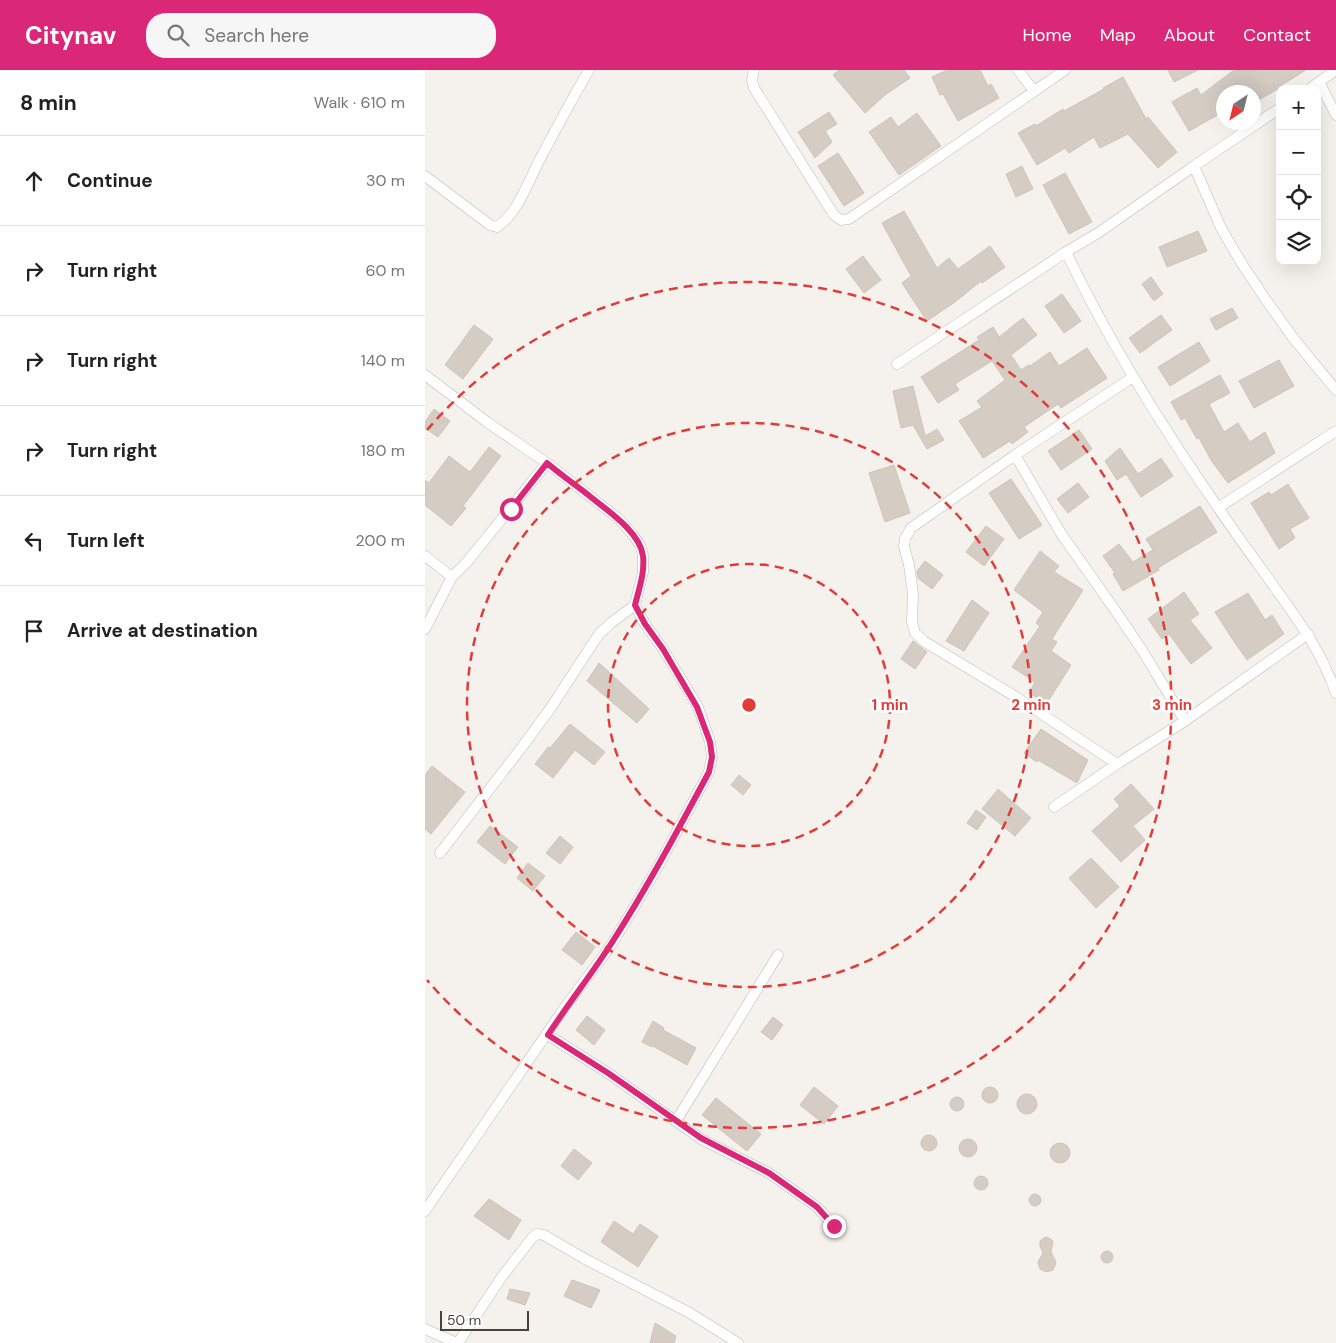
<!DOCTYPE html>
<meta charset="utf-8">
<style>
body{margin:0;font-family:"DM Sans",sans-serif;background:#f6f6f6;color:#222}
.controls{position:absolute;right:15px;top:15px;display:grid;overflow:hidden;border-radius:10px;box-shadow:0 5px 20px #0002}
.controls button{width:45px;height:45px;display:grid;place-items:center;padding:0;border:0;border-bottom:1px solid #e0e0e0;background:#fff;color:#222;font:25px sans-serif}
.compass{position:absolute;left:791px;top:15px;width:45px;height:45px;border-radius:50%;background:#fff;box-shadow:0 5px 20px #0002;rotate:215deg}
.scale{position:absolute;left:15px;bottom:12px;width:89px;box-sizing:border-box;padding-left:5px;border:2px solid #49423b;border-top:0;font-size:14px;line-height:18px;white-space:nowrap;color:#49423b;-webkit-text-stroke:4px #fff;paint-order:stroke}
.stop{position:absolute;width:15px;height:15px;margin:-11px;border:4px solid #db2777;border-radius:50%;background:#fff}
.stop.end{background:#db2777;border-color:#fff;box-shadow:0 1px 5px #0008}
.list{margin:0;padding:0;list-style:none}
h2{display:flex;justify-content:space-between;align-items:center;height:65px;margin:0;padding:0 20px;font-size:21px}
h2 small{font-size:16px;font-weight:400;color:#767676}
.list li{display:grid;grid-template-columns:32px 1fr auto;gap:15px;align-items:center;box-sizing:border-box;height:90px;padding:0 20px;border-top:1px solid #e0e0e0}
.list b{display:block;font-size:19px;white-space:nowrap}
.list em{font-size:16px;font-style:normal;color:#767676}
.icon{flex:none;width:28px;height:28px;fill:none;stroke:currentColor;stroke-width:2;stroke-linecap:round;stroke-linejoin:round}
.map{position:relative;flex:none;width:911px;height:1273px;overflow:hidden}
header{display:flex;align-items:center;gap:30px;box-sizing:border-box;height:70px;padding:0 25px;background:#db2777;color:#fff}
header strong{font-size:24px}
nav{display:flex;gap:28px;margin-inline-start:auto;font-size:18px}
.search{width:350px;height:45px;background:#f6f6f6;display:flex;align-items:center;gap:12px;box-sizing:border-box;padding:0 18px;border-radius:20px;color:#767676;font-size:19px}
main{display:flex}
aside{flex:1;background:#fff}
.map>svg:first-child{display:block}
.building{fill:#d5ccc4;stroke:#cfc3b8}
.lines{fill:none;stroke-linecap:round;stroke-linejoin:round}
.minor-casing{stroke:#bfb8b1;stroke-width:11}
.minor{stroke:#fff;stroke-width:10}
.route{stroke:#db2777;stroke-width:6}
.ring{fill:none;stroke:#e13c38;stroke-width:2.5;stroke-dasharray:9 6}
.centre{fill:#e13c38;stroke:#fff;stroke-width:2.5}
.ring-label{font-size:15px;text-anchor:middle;font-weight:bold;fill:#e13c38;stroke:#fff;stroke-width:5;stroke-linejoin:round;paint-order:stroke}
</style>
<header>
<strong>Citynav</strong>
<div class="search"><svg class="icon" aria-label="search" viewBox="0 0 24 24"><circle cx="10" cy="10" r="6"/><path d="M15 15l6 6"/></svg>Search here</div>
<nav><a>Home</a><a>Map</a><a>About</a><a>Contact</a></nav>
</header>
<main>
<aside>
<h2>8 min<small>Walk · 610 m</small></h2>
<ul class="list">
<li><svg class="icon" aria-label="ahead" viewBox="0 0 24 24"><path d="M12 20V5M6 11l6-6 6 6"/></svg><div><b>Continue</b></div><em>30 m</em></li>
<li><svg class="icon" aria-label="right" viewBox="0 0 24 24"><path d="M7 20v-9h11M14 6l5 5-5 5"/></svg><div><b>Turn right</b></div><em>60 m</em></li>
<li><svg class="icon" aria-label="right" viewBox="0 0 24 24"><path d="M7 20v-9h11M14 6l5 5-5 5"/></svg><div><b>Turn right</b></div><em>140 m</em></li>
<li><svg class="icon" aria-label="right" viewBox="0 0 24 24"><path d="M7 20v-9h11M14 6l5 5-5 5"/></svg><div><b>Turn right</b></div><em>180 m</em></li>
<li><svg class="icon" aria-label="left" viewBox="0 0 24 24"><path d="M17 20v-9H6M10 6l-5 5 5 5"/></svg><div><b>Turn left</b></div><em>200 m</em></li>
<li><svg class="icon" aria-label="arrive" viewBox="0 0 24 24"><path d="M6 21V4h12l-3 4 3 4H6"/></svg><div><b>Arrive at destination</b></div></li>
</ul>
</aside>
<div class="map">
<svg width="911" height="1273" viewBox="0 0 911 1273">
<rect width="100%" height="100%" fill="#f5f2ed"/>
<path class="building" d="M414,0H479L485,8L460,25L440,43L408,5Z
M522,0H555L563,16L566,14L574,28L533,51L518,24L515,25L507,7Z
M743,0H773L749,12Z
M809,0H881L852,18L853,19L828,33V22H798V42L764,61L747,32L772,18L776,25Z
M698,7L721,49L723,47L752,82L733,98L703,64L675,78L669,67L644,83L640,78L612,95L593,63L610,54L611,56L638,39L639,41L679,19L678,18Z
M404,42L412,54L400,61L407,72L390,88L373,62Z
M492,43L516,76L474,105L444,62L466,47L473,57Z
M413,83L439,123L419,136L393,96Z
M597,96L608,119L591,127L581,104Z
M640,103L667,152L644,164L618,115Z
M479,141L512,198L524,188L533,199L565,176L580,197L557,213L556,211L530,232L502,251L477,213L486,206L457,153Z
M773,161L782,181L742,197L734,177Z
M438,186L456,210L439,223L421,199Z
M726,207L738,224L729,231L717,214Z
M637,224L656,251L639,263L620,236Z
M807,238L813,248L791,260L785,249Z
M736,245L747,260L715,283L704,268Z
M598,248L612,265L586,285L596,300L604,295L605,296L625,282L634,296L662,278L682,308L636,338L633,334L599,357L603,362L587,374L585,371L558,388L534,351L557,337L552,331L580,310L567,291L530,314L534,320L513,333L496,307L554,270L552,267L568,257L574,267Z
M49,255L68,269L38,309L20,295Z
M774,272L785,291L745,316L733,297Z
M854,290L869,316L829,338L814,311Z
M795,305L805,323L784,334L799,362L813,353L825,372L840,362L850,383L803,413L786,390L774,368L772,369L760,348L756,350L746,332Z
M488,316L500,366L512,359L519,370L502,379L488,355L476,358L468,321Z
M9,339L25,351L13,367L0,358V352Z
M654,360L667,379L636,400L623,381Z
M64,377L76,386L38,436L41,438L26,456L0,435V410L4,413L24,386L45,402Z
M695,378L713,404L736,388L748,406L716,427L701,404L692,410L680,391Z
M469,395L485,443L460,452L444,403Z
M586,409L617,455L594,469L564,423Z
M653,413L664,427L643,443L632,429Z
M863,414L884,448L865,459L870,468L854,479L826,433L844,422L846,425Z
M775,436L792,462L733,498L734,500L698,521L688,504L690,503L678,486L694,474L708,492L728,480L721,469Z
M561,456L579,469L559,496L541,482Z
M615,481L634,496L629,502L658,520L627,569L632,572L626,581L646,595L622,633L604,623L610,612L587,597L615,556L611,553L618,542L589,520Z
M500,491L518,505L507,519L493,508L492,501Z
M759,522L774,544L765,550L787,578L766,594L744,564L737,569L723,549Z
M823,523L840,550L847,545L859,564L822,590L808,570L790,542Z
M547,530L564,543L539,581L521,571Z
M488,571L502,582L490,599L476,589Z
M174,593L224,639L212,653L162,611Z
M145,654L180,682L169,695L150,680L128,708L110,694L123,677L125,678Z
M616,659L663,690L652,713L613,690L612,692L599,683Z
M7,696L40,722L6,764L0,759V705Z
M314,705L326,715L318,725L306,715Z
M706,714L729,739L708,756L720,770L696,792L667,761L695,736L689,729Z
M573,719L606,748L590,766L557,739Z
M551,740L561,747L552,760L542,753Z
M65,756L93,777L80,794L52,772Z
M135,766L148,777L135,794L121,783Z
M666,788L694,817L671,838L644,808Z
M103,793L120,806L108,821L92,808Z
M151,862L170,877L157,895L137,880Z
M162,946L180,960L169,975L151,960Z
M348,947L358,955L347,970L336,962Z
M228,951L239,958L238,960L271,978L262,995L228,976L227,977L217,972Z
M389,1017L413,1036L399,1054L375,1035Z
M557 1025a8 8 0 1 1 16 0a8 8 0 1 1-16 0Z
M592 1034a10 10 0 1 1 20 0a10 10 0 1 1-20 0Z
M525 1034a7 7 0 1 1 14 0a7 7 0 1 1-14 0Z
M291,1028L336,1064L322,1081L277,1045Z
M496 1073a8 8 0 1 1 16 0a8 8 0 1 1-16 0Z
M534 1078a9 9 0 1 1 18 0a9 9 0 1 1-18 0Z
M625 1083a10 10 0 1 1 20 0a10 10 0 1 1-20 0Z
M149,1079L167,1093L153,1110L136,1096Z
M549 1113a7 7 0 1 1 14 0a7 7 0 1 1-14 0Z
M604 1130a6 6 0 1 1 12 0a6 6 0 1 1-12 0Z
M64,1129L96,1150L84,1170L49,1146Z
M189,1151L208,1164L215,1154L233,1166L213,1197L176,1172Z
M622,1167L627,1170L628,1172L626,1182L630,1190L631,1193L628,1200L621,1202L615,1199L613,1192L618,1183L615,1176V1171L619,1168Z
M676 1187a6 6 0 1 1 12 0a6 6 0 1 1-12 0Z
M147,1210L175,1220L166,1238L139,1226Z
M85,1219L105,1223L100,1235L82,1229Z
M230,1253L251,1266L249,1273H225Z"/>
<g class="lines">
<defs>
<path id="minor" d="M329,0L327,10L329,18L409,145L416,150L424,149L640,0
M593,0L609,21
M894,12L911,45
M884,19L911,0
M769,96L855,38
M0,106L65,155L72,157C93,143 104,110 115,89C131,59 147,29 164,0
M641,182C684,272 737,357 794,439C813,467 833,494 853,522C877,556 897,583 911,623
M472,294L641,182L673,163L769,96L796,158L817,194L841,230L869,269L911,320
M0,305L62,352L122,393L194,449L208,465L215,475L218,485V502L210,535L186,553L174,564L125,639L94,681L15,783
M590,385L637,465L690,540L717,580L760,651
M793,438L911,361
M0,486L27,507
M0,559L27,507L42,492L122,393
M692,694L591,627L500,572L490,563L487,552L488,524L484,495L479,476L480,469L486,458L590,385L708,307
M629,737L692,694L760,651L883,564
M123,965L183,1003L276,1069L344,1103L392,1137L409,1156
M251,1051L353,885
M0,1141L140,937L185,877L210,836L235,793L284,702L287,687L285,672L273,637L238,579L220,554L210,535
M0,1259L32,1273
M33,1273L76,1208L107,1168L112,1164L119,1165L160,1189L263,1242L313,1273"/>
</defs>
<use href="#minor" class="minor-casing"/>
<use href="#minor" class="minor"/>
</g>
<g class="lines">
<path class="route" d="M86,439L122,393C135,404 149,414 162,424C180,439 215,461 218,486C220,502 214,519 210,535L220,554L238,579L272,637L285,672L287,687L284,702C253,760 222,818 186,874C166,905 143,934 123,965L183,1003L276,1068L344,1103L392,1137L409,1156"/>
</g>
<g class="ring">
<circle cx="324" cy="635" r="141"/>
<circle cx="324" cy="635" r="282"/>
<path d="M2 360A423 423 0 1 1 2 910"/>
</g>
<circle cx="324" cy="635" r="8" class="centre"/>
<g class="ring-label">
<text x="465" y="640">1 min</text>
<text x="606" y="640">2 min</text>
<text x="747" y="640">3 min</text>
</g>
</svg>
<div class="controls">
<button>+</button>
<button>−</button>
<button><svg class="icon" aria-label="locate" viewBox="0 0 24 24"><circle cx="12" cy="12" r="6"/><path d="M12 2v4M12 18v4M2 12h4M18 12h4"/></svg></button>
<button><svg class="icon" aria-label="layers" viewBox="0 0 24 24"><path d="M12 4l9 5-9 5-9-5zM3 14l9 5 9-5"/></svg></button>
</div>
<svg class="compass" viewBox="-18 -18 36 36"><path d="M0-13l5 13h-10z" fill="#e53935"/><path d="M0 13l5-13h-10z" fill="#767676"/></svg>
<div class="scale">50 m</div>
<div class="stop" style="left:86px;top:439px"></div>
<div class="stop end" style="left:409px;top:1156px"></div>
</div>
</main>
